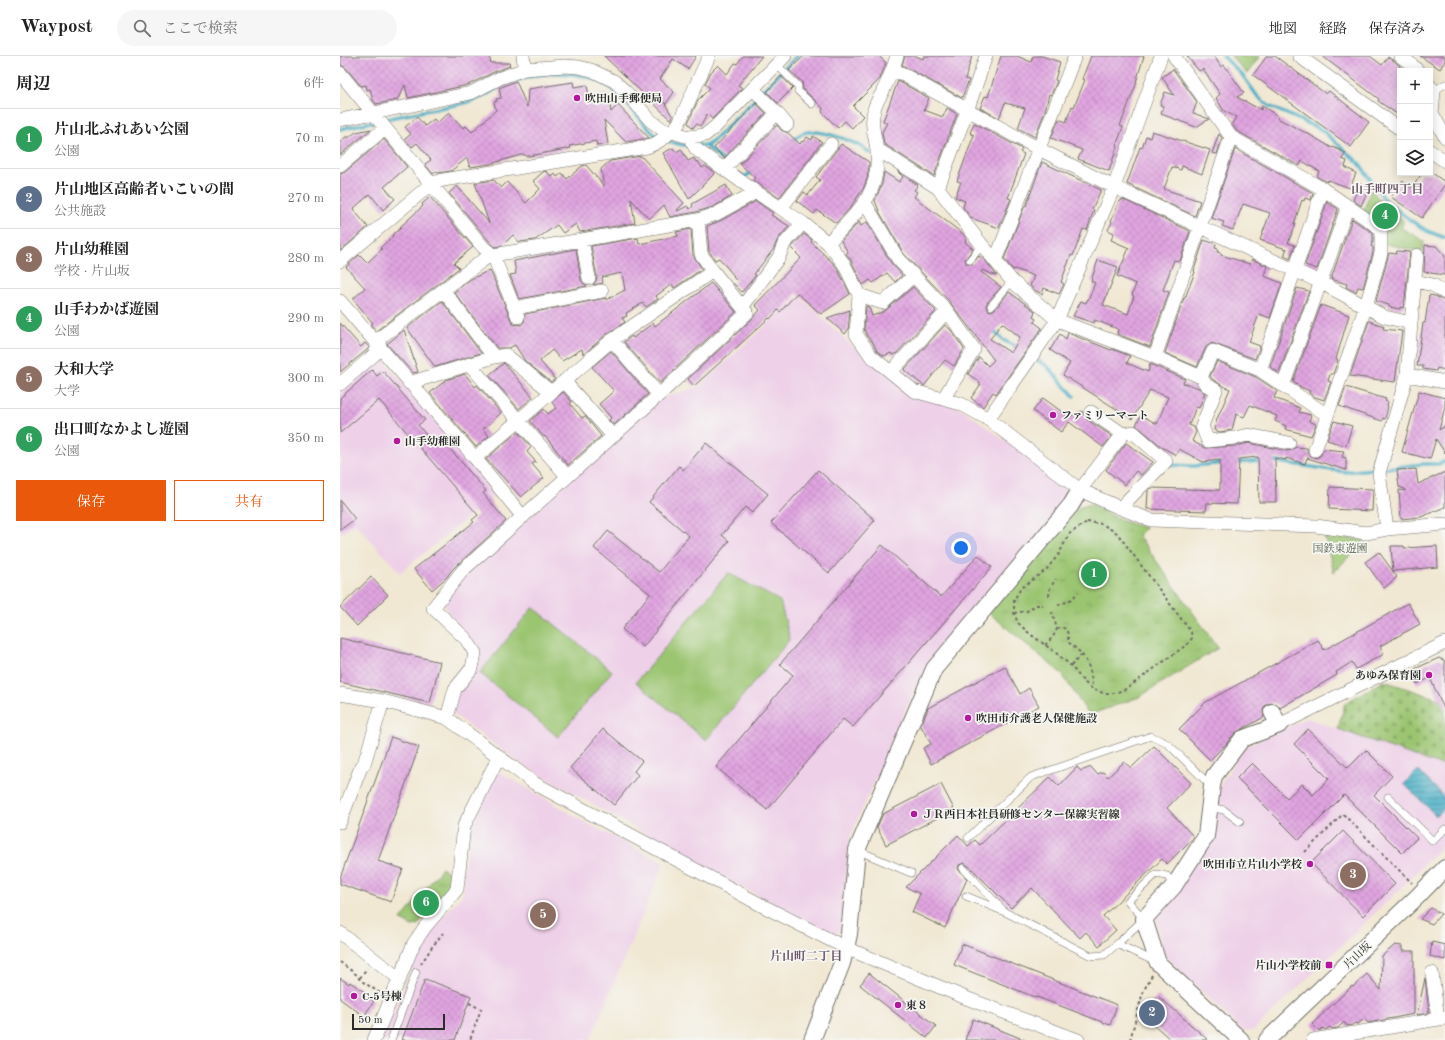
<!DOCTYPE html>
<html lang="ja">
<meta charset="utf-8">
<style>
body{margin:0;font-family:"Old Standard TT","Noto Serif JP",serif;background:#f6f6f6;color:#222}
.controls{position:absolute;right:12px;top:12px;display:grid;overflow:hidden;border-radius:0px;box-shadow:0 2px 10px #0003}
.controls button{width:36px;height:36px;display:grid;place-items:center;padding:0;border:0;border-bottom:1px solid #e0e0e0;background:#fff;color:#222;font:20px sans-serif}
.scale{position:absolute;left:12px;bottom:10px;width:93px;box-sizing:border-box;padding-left:4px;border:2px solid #2b2b2b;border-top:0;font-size:11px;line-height:14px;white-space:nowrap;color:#2b2b2b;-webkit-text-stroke:3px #f6f6f2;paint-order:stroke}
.you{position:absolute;left:621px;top:492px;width:14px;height:14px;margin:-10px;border:3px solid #fff;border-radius:50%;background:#1a73e8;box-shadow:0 0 0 6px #1a73e833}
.badge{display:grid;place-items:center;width:26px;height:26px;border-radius:50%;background:#ea580c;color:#fff;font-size:13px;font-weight:700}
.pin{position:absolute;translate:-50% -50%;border:2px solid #fff;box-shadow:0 1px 4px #0006}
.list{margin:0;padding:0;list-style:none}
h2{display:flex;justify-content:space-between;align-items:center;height:52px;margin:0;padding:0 16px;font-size:17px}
h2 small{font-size:13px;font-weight:400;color:#767676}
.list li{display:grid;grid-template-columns:26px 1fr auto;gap:12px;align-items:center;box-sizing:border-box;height:60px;padding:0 16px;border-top:1px solid #e0e0e0}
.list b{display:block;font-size:15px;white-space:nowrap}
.list p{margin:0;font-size:13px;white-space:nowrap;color:#767676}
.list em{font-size:13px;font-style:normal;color:#767676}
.actions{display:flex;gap:8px;padding:12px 16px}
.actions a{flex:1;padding:9px 0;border:1px solid #ea580c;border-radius:0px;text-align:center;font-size:14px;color:#ea580c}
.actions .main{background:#ea580c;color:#fff}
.icon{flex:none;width:22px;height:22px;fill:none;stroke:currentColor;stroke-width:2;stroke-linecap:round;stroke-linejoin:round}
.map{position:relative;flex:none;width:1105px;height:984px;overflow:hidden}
header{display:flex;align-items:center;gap:24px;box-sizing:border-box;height:56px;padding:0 20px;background:#fff;border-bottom:1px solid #e0e0e0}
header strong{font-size:19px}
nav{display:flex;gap:22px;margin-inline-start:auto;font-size:14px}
.search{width:280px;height:36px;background:#f6f6f6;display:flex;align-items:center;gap:10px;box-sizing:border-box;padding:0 14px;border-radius:22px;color:#767676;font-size:15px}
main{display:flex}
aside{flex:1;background:#fff}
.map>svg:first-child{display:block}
.built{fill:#eed0e8}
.grass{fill:#9bc571;stroke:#63784e}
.cemetery{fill:url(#cemetery-stones);stroke:#63784e}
.park{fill:url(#park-tufts);stroke:#63784e}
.water{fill:url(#water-rules);stroke:#386c78}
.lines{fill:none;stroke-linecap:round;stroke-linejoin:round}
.stream{stroke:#46adc5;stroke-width:3.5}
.building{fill:url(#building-cross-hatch);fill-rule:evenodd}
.service-casing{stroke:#706d66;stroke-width:8}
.minor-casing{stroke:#706d66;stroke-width:14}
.tertiary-casing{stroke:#706d66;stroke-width:18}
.path{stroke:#706d66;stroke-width:2;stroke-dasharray:3 3;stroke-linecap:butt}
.service{stroke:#fff;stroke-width:7}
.minor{stroke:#fff;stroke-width:13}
.tertiary{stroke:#fff;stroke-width:16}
.poi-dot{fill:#b5179e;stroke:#f6f6f2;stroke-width:1.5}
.labels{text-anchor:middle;stroke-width:3.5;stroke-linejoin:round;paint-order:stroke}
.poi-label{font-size:11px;font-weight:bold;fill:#2b2b2b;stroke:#f6f6f2;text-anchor:start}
.park-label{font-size:11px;fill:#4d5940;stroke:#f6f6f2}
.street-label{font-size:11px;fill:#2b2b2b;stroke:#f6f6f2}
.neighbourhood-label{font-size:12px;font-weight:bold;fill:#6a556a;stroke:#f6f6f2}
</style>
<header>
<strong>Waypost</strong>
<div class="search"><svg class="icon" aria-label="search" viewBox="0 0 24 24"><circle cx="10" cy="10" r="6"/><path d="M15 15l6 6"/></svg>ここで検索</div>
<nav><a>地図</a><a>経路</a><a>保存済み</a></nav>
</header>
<main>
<aside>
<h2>周辺<small>6件</small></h2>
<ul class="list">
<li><span class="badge" style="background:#2e9e5b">1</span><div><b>片山北ふれあい公園</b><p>公園</p></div><em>70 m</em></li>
<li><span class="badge" style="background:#5c6f8a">2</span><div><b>片山地区高齢者いこいの間</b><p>公共施設</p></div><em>270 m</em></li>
<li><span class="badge" style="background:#8d6e63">3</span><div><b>片山幼稚園</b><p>学校 · 片山坂</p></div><em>280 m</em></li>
<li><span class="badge" style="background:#2e9e5b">4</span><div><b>山手わかば遊園</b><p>公園</p></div><em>290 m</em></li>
<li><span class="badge" style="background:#8d6e63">5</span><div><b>大和大学</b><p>大学</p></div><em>300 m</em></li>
<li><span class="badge" style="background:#2e9e5b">6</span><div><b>出口町なかよし遊園</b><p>公園</p></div><em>350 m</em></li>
</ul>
<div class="actions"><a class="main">保存</a><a>共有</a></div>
</aside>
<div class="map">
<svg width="1105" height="984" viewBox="0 0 1105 984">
<defs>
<pattern id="cemetery-stones" width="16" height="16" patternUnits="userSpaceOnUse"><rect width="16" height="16" fill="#9bc571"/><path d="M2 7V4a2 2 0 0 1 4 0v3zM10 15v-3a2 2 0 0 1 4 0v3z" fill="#86a962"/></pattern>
<pattern id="park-tufts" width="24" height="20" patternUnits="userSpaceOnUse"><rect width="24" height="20" fill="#9bc571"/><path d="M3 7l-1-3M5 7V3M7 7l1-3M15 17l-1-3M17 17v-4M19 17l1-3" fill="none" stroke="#86a962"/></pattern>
<pattern id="water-rules" width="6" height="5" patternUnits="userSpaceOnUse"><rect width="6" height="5" fill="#46adc5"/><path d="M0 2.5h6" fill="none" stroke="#3b8da0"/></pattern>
<pattern id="building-cross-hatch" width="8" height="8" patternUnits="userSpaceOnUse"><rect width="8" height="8" fill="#e0a4e0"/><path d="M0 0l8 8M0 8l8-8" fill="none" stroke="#c08dc0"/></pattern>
</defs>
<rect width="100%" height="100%" fill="#f6f6f2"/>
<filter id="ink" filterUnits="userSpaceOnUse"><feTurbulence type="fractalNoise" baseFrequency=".025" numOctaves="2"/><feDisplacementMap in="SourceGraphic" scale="8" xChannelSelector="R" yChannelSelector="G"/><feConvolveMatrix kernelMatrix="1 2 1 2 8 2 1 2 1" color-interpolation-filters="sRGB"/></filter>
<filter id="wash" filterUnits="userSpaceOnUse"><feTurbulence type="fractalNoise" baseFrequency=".012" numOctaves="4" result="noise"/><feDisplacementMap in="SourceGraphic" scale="16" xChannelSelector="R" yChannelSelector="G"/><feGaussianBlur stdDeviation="0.9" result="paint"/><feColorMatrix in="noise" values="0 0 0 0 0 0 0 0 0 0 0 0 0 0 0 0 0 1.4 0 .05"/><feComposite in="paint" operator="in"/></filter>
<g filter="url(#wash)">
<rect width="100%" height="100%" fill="#f1e8d3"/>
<path class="built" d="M458,240L527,303L625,355L725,429L726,445L580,621L510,781L501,873L496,879L354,807L292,770L184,710L113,658L118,637L136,615L118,572L104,549L109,540L126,517L322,342L358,331Z
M38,301L42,302L157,437L60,517L15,467L3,477L0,474V333Z
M967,662L1097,708H1105V787L1064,829L914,974L904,976L823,898L816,861L840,833L875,738L903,692Z
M158,715L245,766L324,807L250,984H42L87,877L122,840L125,828L123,820L130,775Z"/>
<path class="grass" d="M388,517L440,545L450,583L366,684L296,626Z
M193,551L272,615L218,681L140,617Z"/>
<path class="cemetery" d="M1044,625L1105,645V708H1097L998,673L1005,647Z"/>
<path class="park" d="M891,0H920L907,18Z
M1031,133L1042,147L1064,165L1061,172L1084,185L1083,196L1046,188L1024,154Z
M751,448L782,465L806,472L798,479L878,592L799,641L749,659L722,618L649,557L738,452Z
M984,479L1025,484L994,516Z
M102,812L111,818V830L78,869L72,870L61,864Z"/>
<path class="water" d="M1078,714L1105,742V752L1096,760L1064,728Z"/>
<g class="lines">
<path class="stream" d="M883,0L903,20L918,41L929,50L982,74L1019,107L1045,144L1070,164L1087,175L1105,182
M421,36L457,0
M42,64C63,59 84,55 105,51C115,49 125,48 135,44C145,41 154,33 164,29C193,16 237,11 265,28C285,41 298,64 316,80
M0,73L36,65
M330,86L343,89H349
M451,86C456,81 461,77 467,76C483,74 519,86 530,97
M357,89L366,90L372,86L417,41
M366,90L382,104
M402,119L405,121L413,115
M651,273L663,284L679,292
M698,305L707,310L734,340
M932,405L1005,416L1032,413
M894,407L922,405
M832,409L854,410L884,407
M1046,412L1082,408H1099L1105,405"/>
</g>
<g id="blocks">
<path class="building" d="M0,0H149L151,7H169L170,10L156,15L128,29L68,42L65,29L57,44L36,48L33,44L30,33L27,34L26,29L21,30L6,12L1,9Z
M264,0H356L348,13L333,3L320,23L334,36L326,48L324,46L333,61L331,64Z
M403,0H422L398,29L402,32L372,63L367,58L361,70L356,68L353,72L348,67L358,44L370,32L365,28L371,16L378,9L387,18L395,7L397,8Z
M464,0H539L546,7L540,23L513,50L523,60L512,72L505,65L498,72L482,56L483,52L463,33L462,26L449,14Z
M565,0H576L583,3L584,0H632L625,23L629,24L622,42L562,9Z
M661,0H677L691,6L693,0H702L720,6L715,24L717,25L711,39L709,38L705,55L695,81L678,72L685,52L665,47L659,62L640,52L645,40L648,41Z
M751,0H804L796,26H797L780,70L783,71L776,90L777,91L769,115L738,103L742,94L711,82L719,63L726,66L732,50L734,51L745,24L742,23Z
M847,0H874L881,11L884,9L904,37L897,41L921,54L922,50L938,60L937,62L972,80L992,92L993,91L1006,97L1002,103L1007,105L1005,111L1016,117L1010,132L988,124L987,126L977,121L979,115L962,105L959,110L897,75L892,68L896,61L884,55L876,42L880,38L863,13L859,15Z
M927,0H935L986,38L989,35L1029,66L1011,91L913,19Z
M982,0H1030L1042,9L1048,1L1054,5L1060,10V60L1038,45L1039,43Z
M1080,0H1105V5L1100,13Z
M833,13L857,46L853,57L869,63L856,71L821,58L823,50L820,49L825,36L834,39L822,21Z
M441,20L453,32L438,47L427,36Z
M176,25L187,51L188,33L233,26L234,31L247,29L249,40L268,38L271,56L278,49L309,82L286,86L264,64L268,88L257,90L256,85L229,90L231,92L189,100H185L184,98L150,108L130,111L127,102L111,115L98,117L97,115L93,118L85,108L91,104L77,87L72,91L65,83L71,78L65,71L77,61L85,70L94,63L97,67L109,56L123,72L126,70L132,76L156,54L154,46L157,45L156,43L161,42L159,32Z
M558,25L589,42L584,54L603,61L607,52L617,58L594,120L544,88L542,76L547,67L543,65Z
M416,47L426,57L384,102L374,92Z
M634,67L682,93L680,96L684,98L668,142L671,143L659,172L631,162L623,151L625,145L615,141L621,126L617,125L634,79L630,77Z
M437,69L441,74L448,77L460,88L462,85L463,86L467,81L472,84L473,80L482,86L439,142L413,124L415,122L400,108Z
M31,73L0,99V86L7,80L8,82L16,76Z
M812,75L870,94L862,118L842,110L841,114L832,111L824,133L860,145L855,160L787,128L800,91L802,92L806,80L810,82Z
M879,78L882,82L877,98L872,97Z
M44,83L67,111L44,131L55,143L43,154L30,138L13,153L28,171L0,195V118L5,116Z
M501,88L529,106V111L527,123L523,133L510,152L496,167L477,154L474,158L457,145L464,136L468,139L480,124L476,121Z
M333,92L336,96L341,93L348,105L354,102L356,106L358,105L362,112L365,110L375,117L349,143L323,97Z
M895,93L973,137L971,144L965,142L964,145L962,144L954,168H956L948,187L955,189L950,203L944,200L947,192L946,193L920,184L930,157L903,148L893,174L882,170L884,166L871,162Z
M301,100L344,147L337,154L338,155L347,150L350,153L353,150L352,148L386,129L392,140L373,151L356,156L330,161L324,149L309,163L291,143L295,167L240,176L236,168L223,177L217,169L195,184L179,186L173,179L163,189L155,191L149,185L109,137L117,130L149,167L135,127L154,124L161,132L167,126L186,147L200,133L193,125L203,116L206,115L212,121L215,118L217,121L222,117L227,123L242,110L246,109L264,130L261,113L270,105Z
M702,106L761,134L752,153L754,154L747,174L743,173L733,200L731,199L721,226L724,228L719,238L704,232L702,238L696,235L690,230L694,220L675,213L673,214L664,203L685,149L686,150Z
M557,115L578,129L574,134L577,136L574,141L622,177L626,182L625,186L633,193L625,203L627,208H632L639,200L645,204L657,220L642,214L641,216L661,231L647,247L646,250L648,254L651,255L655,253L669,236L695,255L693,261L696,263L694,266L702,272L656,338L653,336L643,351L631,342L641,328H639L640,326L628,318L639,301L648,310L654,304L609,245L564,198L540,157L535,145L542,128L544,116L559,126L563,121ZM662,267L680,281L671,297L650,283Z
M1082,117H1092L1105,126V128L1082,162L1051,141L1062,125L1072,132Z
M1020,128L1029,132L1021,150L1013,144Z
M90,141L133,191L114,207L119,212L36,275L31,269L33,267L13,243L25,232L6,211L19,199L27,207L42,193L40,192L53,180L52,179L61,172L60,171L83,150L82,148Z
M782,143L850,175L840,205L834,204L823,234L829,236L810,291L777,278L778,273L755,264L754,267L733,260L741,245L746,247L747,244H748L755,227L751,225L758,204L778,211L763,249L788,258L794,240L792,239L796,228L777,220L789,192L771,184L774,177L768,174L772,166L771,165L779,145H781Z
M416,145L433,157L431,159L449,170L438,183L433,194L414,218L416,219L407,230L402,236L393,227L396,224L393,221L394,220L379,202L375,204L369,195L367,170L380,165Z
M987,146L998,153L977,213L965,209Z
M1012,163L1033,177V185L1031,190L1033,191V196L1023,232L1018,231L1016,236L1006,231L1007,228L991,223Z
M519,166L521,170L527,166L551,207L562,219L555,226L547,217L533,227L530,224L523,229L511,204L506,198L508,196L501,185Z
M351,173L353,199L362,213L334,232L332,228L316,240L318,243L306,251L303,247L286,257L287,260L282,262L285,266L267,278L245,297L243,298L242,293L222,305L212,294L200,305L215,323L211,326L185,305L175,289L169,292H157L114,236L131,223L150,214L171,264L173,268L181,269L184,266L185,258L266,242V244L285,234L282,217L262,221L263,227L253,229L256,225L257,221L251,190L298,182L299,188L338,180L336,176Z
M464,178L472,184L471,186L493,207L497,212L510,238L481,258L457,237L440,256L438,254L430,263L429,262L354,330L348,323L412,263L420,254L415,249L461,202L451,192Z
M864,184L876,188L875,192L878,193L877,196L881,197V199L910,208L912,203L927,210L924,220L942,227L930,262L919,258L909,286L920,290L915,303L872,287L866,291L857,311L825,297L844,242H845L855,216L854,215L855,211Z
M1085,189L1096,190L1105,200V219L1084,216Z
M236,193L241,224L243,227L247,230L179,243L170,219L176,218L174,205Z
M1057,195L1070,196L1065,243L1063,252L1060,251V253L1049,251V249L1036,245L1049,197L1056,198Z
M371,227L396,256L320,327L284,286L292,280L293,282L313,267L315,270Z
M573,231L596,255L557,297L552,299L551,297L544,300L537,295L532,285H531L527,280L524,273L526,250L529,251L532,260L545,255Z
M957,232L969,235L939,317L930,311Z
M1089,239L1095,240L1105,245V314L1097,312L1096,315L1083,313V310H1077L1083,267H1085Z
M102,245L141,297L95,311L67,272Z
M981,249L1009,259L996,303L998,304L993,318H990L988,325L991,326L984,344L975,341L969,337L970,335L960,331L953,326Z
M510,254L508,274L505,278L487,262Z
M1029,265L1044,270L1043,273L1062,275L1055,326L1010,320Z
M0,267L21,291L25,287L29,291L28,293L0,316Z
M605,269L611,274L624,293L614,310L605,304L584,330L564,314Z
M64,274L78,316L73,317L47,288Z
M728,277L771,294L772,293L790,300L787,307L808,316L810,308L845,323L843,327L859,332L865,337L859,352L856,351L849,369L854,371L856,376L852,385L865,392L895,390L909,387L947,395L952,394L956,391L967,392V396L969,399L976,402L980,400L984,393L1004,395L1002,401L1006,402V414L967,402L965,408L946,402V404L935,402L936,446H919L918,401L899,403L897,448L867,447L866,455L807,453L808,435L811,432L880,434V404L863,406L839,393L836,399L822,391L796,369L801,359L817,368L828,341L810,334L792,363L723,319L730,307L710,294L720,278L726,283Z
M271,295L308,338L274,369L269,364L271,362L259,348L274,335L252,311Z
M877,305L916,321L937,335L934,342L960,352L959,356L971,359L969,365L976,368L971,380L945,373L946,370L935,365L937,360L910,349L904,361L896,358L892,374L880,376L874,374L877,363L890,333L883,330L872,323L870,320Z
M164,307L193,341L179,353L149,319Z
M32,314L37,320L43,315L85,364L78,369L93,387L100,381L146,435L143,437L166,465L118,508L111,515L107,521L92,534L74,513L134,466L132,464L138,459L39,344L0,377V342Z
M125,318L135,331L137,329L161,357L143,373L149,380L136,391L90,337L106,324Z
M1006,331L1046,343L1045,345L1048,346L1047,350L1048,351L1045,363L1043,362L1042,365L999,350Z
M1079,335L1105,342V351L1099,374L1105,370V397L1096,383L1090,403L1062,396Z
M223,336L232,346L230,348L242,362L245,360L261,380L228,409L205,380L204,381L190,365L204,353L208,358L216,352L212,346Z
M703,342L729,361L742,355L746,363L772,380L763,391L729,366L721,376L693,355Z
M994,365L1012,370L1006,390L987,384Z
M176,377H179L191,391L187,396L196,406L192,408L204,422L181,441L146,403Z
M366,387L428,438L412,457L405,451L382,479L389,485L303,591L282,573L310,538L254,492L268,475L319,516L349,480L309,446L339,410L343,414Z
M786,387L813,406L801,419L796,415L785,429L766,414Z
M1076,413L1078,428L1105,416V451L1081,461L1061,463L1059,434L1065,435V433L1059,431L1057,414Z
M478,414L535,464L489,517L431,467Z
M990,431L1033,433L1032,455L989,453Z
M0,444L15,463L0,474Z
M542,489L601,541L638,499L652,511L513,671L503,663L427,754L376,711L453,619L440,608Z
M1051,490H1064V492L1097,490L1098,511L1053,515Z
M1039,496L1057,521L1044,532L1025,506Z
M31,521L48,539L17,570L0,551Z
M1068,547L1080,568L1040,590L1044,598L1016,613L1012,606L996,616L997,619L940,652L937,648L933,647L927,648L924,651L923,655L924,661L895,677L887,687L870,704L839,673L866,646L978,584L984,594Z
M0,582L100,606L90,647L0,626Z
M1099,602L1105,605V655L1090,622L1077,628L1070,615Z
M665,610L680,638L689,632L699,650L591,708L583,692L591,688L581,670L588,652Z
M263,673L302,705L294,715L298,719L274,749L230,712Z
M968,673L1008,712L1026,694L1052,720L1034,739L1077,782L1062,797L1004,739L959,784L897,722L912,707L947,742L962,728L973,739L989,723L954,688Z
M51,681L79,691L38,805L63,813L51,846L0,828V822Z
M814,690L851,727L827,752L854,781L827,808L822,803L763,860L776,874L759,890L746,876L740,882L692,832L671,852L631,812L624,807L619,809L618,813L627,823L605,872L572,856L580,838L566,831L618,779L628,790L635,784L640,789L710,721L719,730L737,711L741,715L751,711L757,718L763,716L768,721L784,706L791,712Z
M601,728L614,753L546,789L537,771L543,758Z
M1003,775L1055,828L1023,860L971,807Z
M1091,852L1101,858L1092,868L1080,863Z
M1092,886L1105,889V904L1090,900Z
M622,888L777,949L770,969L697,941V942L614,909Z
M1055,889L1062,890V895H1074V958L1028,967L1024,963L1018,968L1015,967L1012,969L1007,970L1004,966L998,972L992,973L990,971L985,974L983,972L979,975L972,968L1012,930L1013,931L1027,918L1041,934L1042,900Z
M529,917L596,970L587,982L520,929Z
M0,922L9,928L10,926L29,939L27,941L34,945L24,960L0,943Z
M1085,922L1089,957L1077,959Z
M85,923L131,940L115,984H62Z
M818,940L832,952L868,984H831L803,959L804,955Z
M633,963L685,984H625Z"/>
</g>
</g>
<g filter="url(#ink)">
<use href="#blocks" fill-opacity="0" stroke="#706d66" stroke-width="1"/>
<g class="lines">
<defs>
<path id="service" d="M437,9L458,30V35L472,48
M1094,35L1105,28
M630,204L642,189
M651,250L672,225
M1048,741L1093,785L1105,773
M869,751L884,754L900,766
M628,782L691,721L811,680L828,688L871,730
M517,794L571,817
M623,812L662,853
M626,840L665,856L751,900L764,899L777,888L816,906
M777,888L804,863L788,845L816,818L827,820L834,830
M51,984L76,916"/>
<path id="minor" d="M183,0L185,13
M821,0L774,131L717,264L648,363L740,434L780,452L811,464L976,470L1026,477L1047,473L1105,468
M834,0L891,81L983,133L1041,173V197L1026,250L975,394
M959,0L1060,73
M1060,0L1071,8L1078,15
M553,13L699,93L774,131L980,226L1045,261L1071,267
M0,17L143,191L153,199L358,164L376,158L416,136
M1090,30L1094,35L1092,57L1105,81
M413,33L437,57L447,69
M0,64L131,37L160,22L185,13L224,10L239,11L251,14L274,25L286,36L310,64L322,73L349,81L365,79L375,71L445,0
M349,81L356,93L360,96L416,136L463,167L488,187L504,208L519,239L516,278L531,300L574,335L621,348L648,363
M537,93L598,132L642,189L672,225L717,264L815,301L861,321L873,295L920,314L987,359
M1090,95L1105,105
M0,110L45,72
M384,113L437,57
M598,132L627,55L646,0
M525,147L558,203L607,255L634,293L603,343
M441,152L491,88
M242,184L249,222
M488,187C515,158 540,141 537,96C536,81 530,71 534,54C535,48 539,42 542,37C548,25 553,13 557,0
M0,205L91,128L103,124L307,91C320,87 330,78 339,67L369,0
M655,205L735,0
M1075,225L1093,229L1105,237
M103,234L154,301
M519,239L543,247L573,220
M0,245L135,402L183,461
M403,250L439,201L444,188L463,167
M175,252L262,235
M272,284L319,339
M815,301L891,81
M129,308L227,420
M920,314L983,133
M551,316L607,255
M1067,319L1105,326
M861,321L866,329L876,334L862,370L868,385L894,382L909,379L949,387
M224,325L273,380
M69,327L154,301L166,299L211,336
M0,328L35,298L41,281L143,204L153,199L178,261
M943,330L1008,150
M751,356L783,378
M135,402L272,284L373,215
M740,434L783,378L793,376L826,405L780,452
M1047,473L1039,417L1067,319L1071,267L1077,199
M0,638L43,645L107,662L194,727L423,850L506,892L626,942L738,984
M107,662L115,633L132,612L135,597L126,583L93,552L123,514L319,339L407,257L373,215L361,198L358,164
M939,669L1105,587
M0,766L21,711L24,708L43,645
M0,877L60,923
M1092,917L1098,963
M34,984L74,887L85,871L117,833L124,770L159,700
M973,984L1105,962"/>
<path id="tertiary" d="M472,984L502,907L506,892L509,878L517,794L594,613L731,449L740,434
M901,984L818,907L804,863L834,830L866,780L872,730L874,720L902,683L939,669L932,656
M927,984L1077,841L1105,812"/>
</defs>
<use href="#service" class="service-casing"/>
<use href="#minor" class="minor-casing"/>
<use href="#tertiary" class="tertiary-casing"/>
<path class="path" d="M747,466L762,468L777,477L851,576L852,582L849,587L786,633L775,637H763L752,633L744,626L731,610L715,596L690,578L678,567L674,557V544L681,532L706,514L719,498L729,478Z
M709,540L710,532L716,523
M718,549C727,546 732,544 738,536
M674,557L687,555L696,549H703
M717,573L721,571L726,573L728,578V586C746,599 752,611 752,633
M705,589L713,581L717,573L712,556
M731,610L742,598
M965,796L1003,758L1072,827
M0,906L17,919L20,924L40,937
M81,908L92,891L103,877
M20,922L27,912
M129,947L141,953L130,984
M790,984L803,936L812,919"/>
<use href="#service" class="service"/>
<use href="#minor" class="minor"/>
<use href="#tertiary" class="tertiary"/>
</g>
</g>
<g class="poi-dot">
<circle cx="237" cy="42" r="4"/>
<circle cx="713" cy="359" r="4"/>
<circle cx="57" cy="385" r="4"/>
<circle cx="1089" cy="619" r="4"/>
<circle cx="628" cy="662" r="4"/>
<circle cx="574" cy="758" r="4"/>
<circle cx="970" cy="808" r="4"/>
<rect x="985" y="905" width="8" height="8" rx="2"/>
<circle cx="14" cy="940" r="4"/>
<circle cx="558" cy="949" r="4"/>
</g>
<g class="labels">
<g class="poi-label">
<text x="245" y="46">吹田山手郵便局</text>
<text x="721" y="363">ファミリーマート</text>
<text x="65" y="389">山手幼稚園</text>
<text x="1081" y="623" text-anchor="end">あゆみ保育園</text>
<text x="636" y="666">吹田市介護老人保健施設</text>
<text x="582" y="762">ＪＲ西日本社員研修センター保線実習線</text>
<text x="962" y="812" text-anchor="end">吹田市立片山小学校</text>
<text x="981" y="913" text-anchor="end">片山小学校前</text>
<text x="22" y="944">C-5号棟</text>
<text x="566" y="953">東８</text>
</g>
<g class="park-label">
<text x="1000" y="496">国鉄東遊園</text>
</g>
<g class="street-label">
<text transform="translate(1017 899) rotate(-44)" y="4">片山坂</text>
</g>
<g class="neighbourhood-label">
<text x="1047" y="137">山手町四丁目</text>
<text x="466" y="904">片山町二丁目</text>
</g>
</g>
</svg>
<div class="controls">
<button>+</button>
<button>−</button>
<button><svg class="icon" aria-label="layers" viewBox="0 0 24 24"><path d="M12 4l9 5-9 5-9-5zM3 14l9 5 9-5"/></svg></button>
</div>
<div class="scale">50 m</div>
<div class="you"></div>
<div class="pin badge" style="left:754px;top:518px;background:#2e9e5b">1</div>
<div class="pin badge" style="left:812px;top:957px;background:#5c6f8a">2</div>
<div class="pin badge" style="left:1013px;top:819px;background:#8d6e63">3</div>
<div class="pin badge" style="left:1045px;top:160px;background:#2e9e5b">4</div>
<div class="pin badge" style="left:203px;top:859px;background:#8d6e63">5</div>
<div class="pin badge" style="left:86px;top:847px;background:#2e9e5b">6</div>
</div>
</main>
